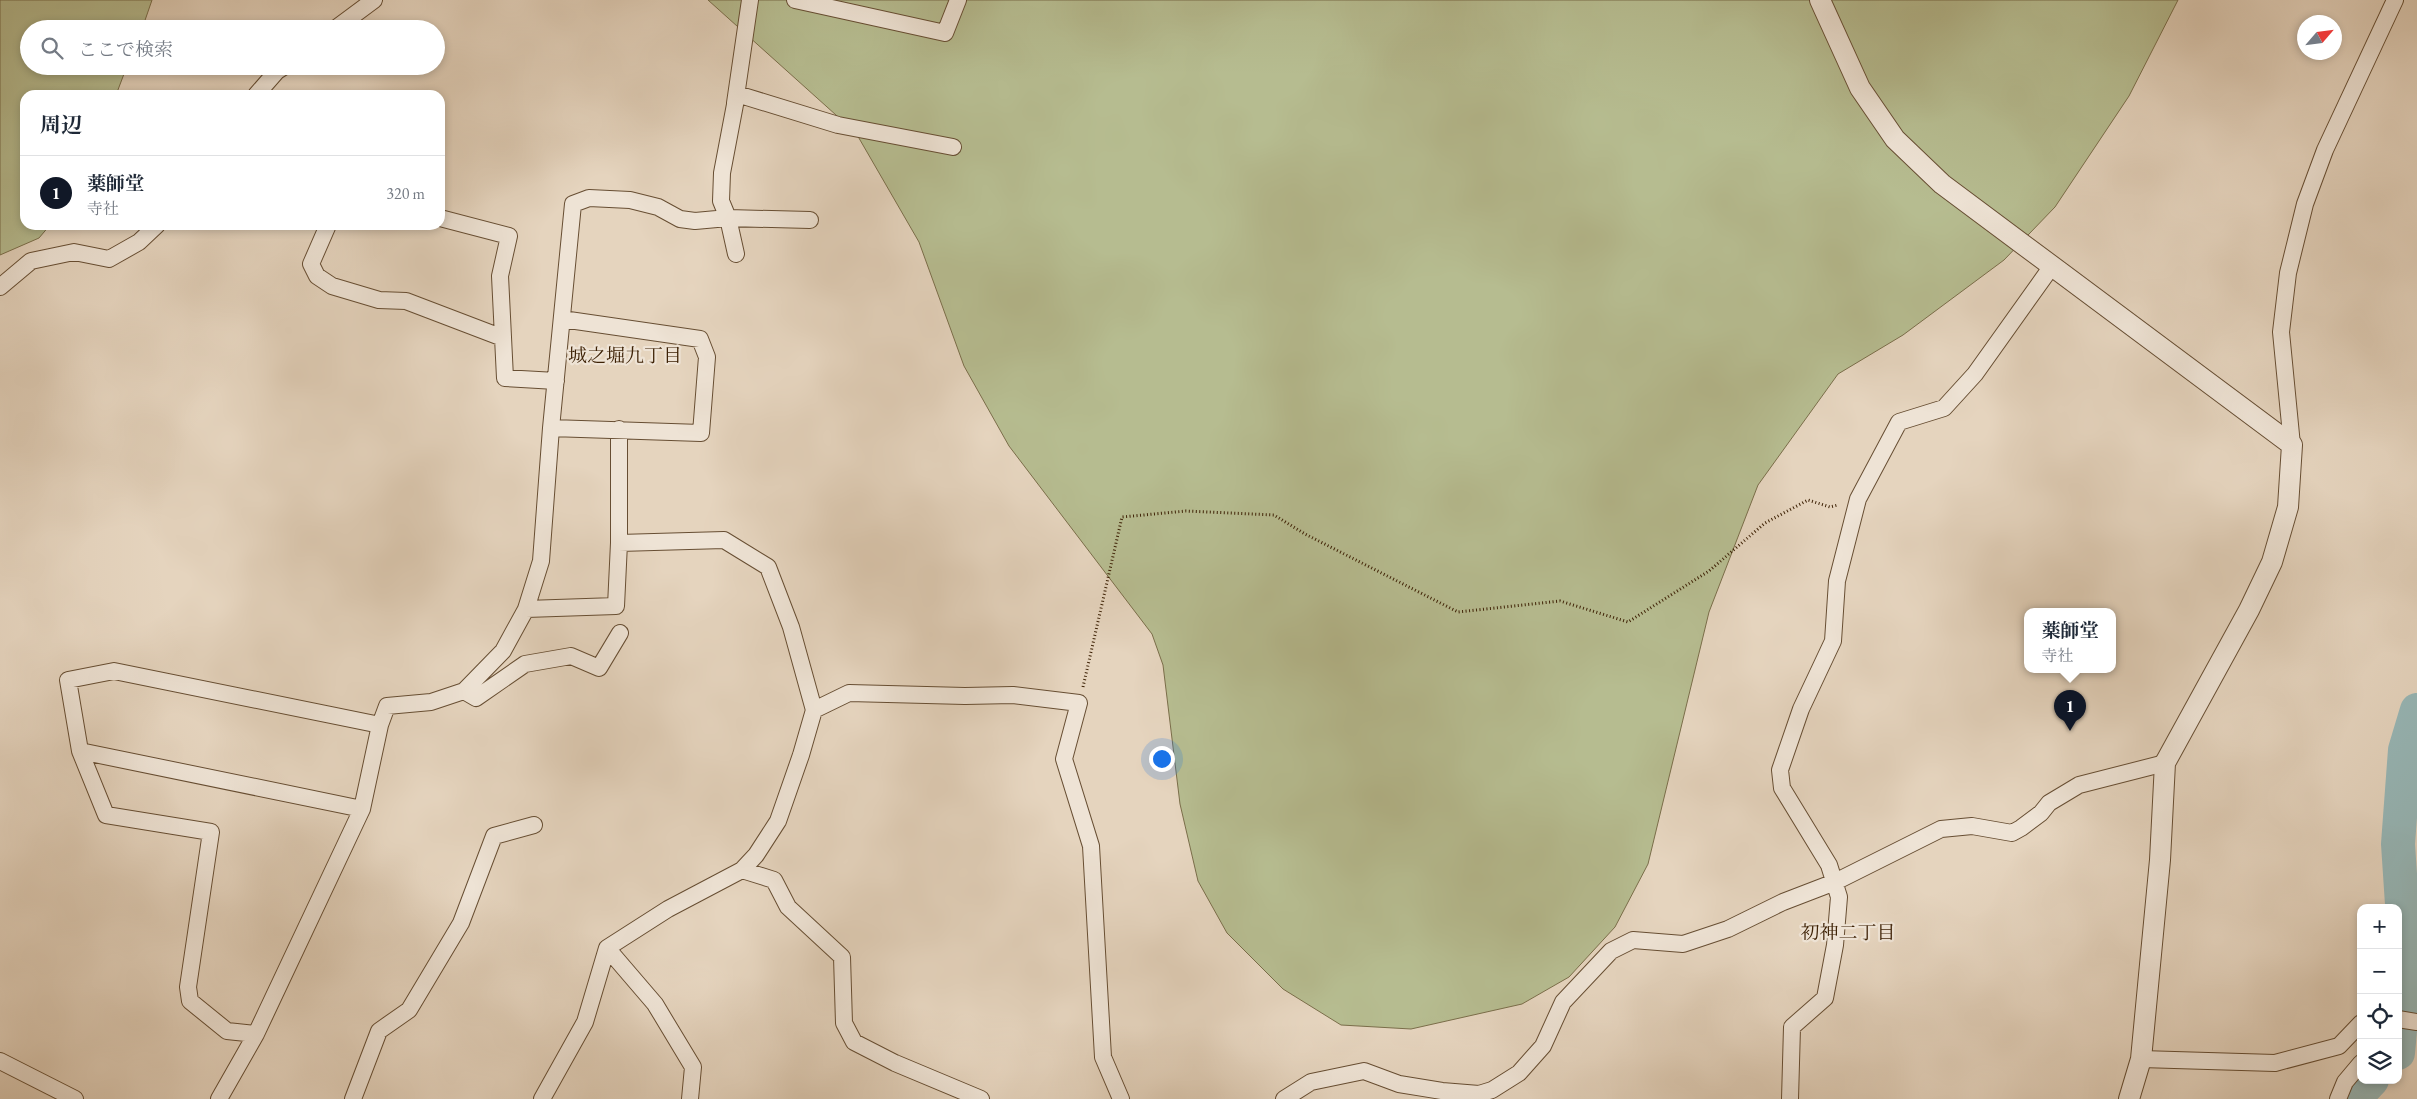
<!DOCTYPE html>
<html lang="ja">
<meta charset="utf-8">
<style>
body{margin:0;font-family:"EB Garamond","Noto Serif JP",serif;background:#f2f2f3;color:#1f2937}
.controls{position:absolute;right:15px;bottom:15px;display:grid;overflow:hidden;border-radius:10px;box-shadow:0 2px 8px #0003}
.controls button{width:45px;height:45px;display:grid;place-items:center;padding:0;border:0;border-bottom:1px solid #e0e1e3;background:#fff;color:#1f2937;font:25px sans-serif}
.compass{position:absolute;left:2297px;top:15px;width:45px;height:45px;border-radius:50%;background:#fff;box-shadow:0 2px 8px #0003;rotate:62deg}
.you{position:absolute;left:1161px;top:758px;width:18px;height:18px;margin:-12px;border:4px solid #fff;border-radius:50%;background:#1a73e8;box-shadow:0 0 0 8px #1a73e833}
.badge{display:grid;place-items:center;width:32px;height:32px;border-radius:50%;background:#111827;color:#fff;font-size:16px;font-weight:700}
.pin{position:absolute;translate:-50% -41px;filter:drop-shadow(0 1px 2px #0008)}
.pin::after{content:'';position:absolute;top:26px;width:18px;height:15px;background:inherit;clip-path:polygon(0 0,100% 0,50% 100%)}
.popup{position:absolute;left:2024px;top:608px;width:92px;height:65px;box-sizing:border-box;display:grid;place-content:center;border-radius:10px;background:#fff;filter:drop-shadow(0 1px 4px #0005);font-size:16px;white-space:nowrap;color:#747a83}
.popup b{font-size:19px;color:#1f2937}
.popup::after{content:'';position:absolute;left:50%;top:100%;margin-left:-10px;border:10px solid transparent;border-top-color:#fff}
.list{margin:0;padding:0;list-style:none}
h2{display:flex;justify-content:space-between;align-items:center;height:65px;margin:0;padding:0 20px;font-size:21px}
h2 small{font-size:16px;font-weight:400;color:#747a83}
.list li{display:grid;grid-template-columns:32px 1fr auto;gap:15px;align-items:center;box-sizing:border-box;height:75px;padding:0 20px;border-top:1px solid #e0e1e3}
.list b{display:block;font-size:19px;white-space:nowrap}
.list p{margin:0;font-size:16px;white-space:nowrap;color:#747a83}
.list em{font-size:16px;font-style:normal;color:#747a83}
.icon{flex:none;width:28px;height:28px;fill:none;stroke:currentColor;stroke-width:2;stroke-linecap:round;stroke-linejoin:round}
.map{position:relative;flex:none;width:2417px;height:1099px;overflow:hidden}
.search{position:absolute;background:#fff;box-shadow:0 2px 8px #0003;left:20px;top:20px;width:425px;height:55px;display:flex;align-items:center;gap:12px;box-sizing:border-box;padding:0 18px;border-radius:28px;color:#747a83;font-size:19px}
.panel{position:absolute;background:#fff;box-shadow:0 2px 8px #0003;left:20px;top:90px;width:425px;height:140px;border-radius:15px}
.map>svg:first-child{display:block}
.green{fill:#b6bc90;stroke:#7a6e4a}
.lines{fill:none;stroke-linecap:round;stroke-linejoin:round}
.river{stroke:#97b7b7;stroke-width:34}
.minor-casing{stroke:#674e33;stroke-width:18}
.tertiary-casing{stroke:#674e33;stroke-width:22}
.path{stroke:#3d2105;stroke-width:3;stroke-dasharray:1 2.5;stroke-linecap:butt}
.minor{stroke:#eee3d5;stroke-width:16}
.tertiary{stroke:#eee3d5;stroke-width:20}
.labels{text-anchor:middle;stroke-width:4.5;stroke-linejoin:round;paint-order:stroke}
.neighbourhood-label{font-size:19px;fill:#3d2105;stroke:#eee3d5}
</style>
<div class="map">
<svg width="2417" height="1099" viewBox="0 0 2417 1099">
<rect width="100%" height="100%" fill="#e5d4be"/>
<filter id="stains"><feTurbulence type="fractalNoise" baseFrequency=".004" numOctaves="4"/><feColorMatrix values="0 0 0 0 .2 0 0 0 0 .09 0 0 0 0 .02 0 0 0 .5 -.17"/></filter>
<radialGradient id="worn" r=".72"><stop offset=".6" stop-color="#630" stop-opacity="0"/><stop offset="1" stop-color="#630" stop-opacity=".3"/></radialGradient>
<path class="green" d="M0,0H152L142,29H29V66H127L116,95H25V225H50L39,238L0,255Z
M708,0H2178L2129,96L2055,207L2004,260L1903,335L1838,374L1758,485L1709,612L1648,864L1615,927L1569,977L1522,1004L1411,1029L1341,1025L1283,989L1227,933L1198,881L1180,804L1163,665L1152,634L1009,446L964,366L919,242L856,133Z"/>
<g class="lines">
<path class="river" d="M2398,1053L2406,965L2398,844L2405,750L2417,710
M2354,1099L2372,1080"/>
<defs>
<path id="minor" d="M795,0L945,33L958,0
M335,29L374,0
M737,94L838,125L953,147
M256,95L277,71L285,66
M735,103L750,0
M440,218L509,236L500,276L505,378L556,381
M328,225L311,264L317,276L332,286L379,300L406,301L503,338
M736,254L728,218L721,201L722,173L737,94
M0,287L31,261L74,252L109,259L139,242L157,225
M551,428L701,433L707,357L700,339L562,319
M2292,445L2281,332L2288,273L2305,204L2325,150L2395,0
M526,609L616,606L619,543V429
M464,691L476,698L525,664L571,656L599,668L620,633
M814,710L849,693L965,696L1013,695L1079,703L1064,759L1091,846L1103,1057L1121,1099
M80,751L362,809
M742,870L774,880L788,907L842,957L844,1023L854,1042L895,1063L981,1099
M607,948L655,1004L693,1067L690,1099
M2398,1019L2417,1022
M256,1034L227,1031L190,1001L188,987L211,832L106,815L80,751L68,680L114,671L380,725
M2141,1059L2275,1063L2339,1046L2361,1023
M0,1061L75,1099
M219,1099L256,1034L362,809L380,725L387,706L431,702L464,691L503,651L526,609L541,561L551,428L573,204L589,198L630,200L658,207L680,219L695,221L728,218L810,220
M353,1099L379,1031L409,1010L461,923L494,836L534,825
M542,1099L585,1022L607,948L668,909L742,870L756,855L778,821L801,755L814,710L791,627L768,567L724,540L619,543
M1284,1099L1311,1082L1364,1071L1399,1084L1442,1091L1479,1094L1492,1090L1519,1073L1543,1046L1563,1002L1611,951L1633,940L1683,944L1728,929L1783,902L1835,882L1941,829L1972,826L2012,833L2021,828L2041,813L2049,803L2079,785L2165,763
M1790,1099L1792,1027L1825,998L1835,945L1839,897L1829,865L1782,788L1780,770L1801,709L1833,641L1837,581L1858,499L1899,422L1944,408L1975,374L2052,266
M2338,1099L2345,1082L2361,1063"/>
<path id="tertiary" d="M1820,0L1860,88L1895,139L1942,184L2292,445L2288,507L2272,562L2249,610L2165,763L2160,860L2141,1059L2129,1099"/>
</defs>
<use href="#minor" class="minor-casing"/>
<use href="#tertiary" class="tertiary-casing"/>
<path class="path" d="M1083,687L1122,517L1186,511L1274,515L1305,534L1458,612L1560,601L1628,622L1709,571L1765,523L1808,500L1830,507L1838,505"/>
<use href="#minor" class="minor"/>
<use href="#tertiary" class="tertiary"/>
</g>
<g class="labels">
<g class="neighbourhood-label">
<text x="625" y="362">城之堀九丁目</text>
<text x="1848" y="939">初神二丁目</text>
</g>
</g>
<rect width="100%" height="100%" filter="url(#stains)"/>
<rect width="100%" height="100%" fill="url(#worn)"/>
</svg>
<div class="controls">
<button>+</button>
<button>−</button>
<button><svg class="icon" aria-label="locate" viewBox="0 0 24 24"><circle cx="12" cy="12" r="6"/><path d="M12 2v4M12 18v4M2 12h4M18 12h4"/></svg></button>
<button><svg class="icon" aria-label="layers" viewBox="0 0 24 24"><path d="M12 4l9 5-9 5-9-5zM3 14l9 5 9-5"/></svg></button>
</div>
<svg class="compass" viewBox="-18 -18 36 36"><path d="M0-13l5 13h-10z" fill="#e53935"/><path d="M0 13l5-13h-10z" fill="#747a83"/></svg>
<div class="you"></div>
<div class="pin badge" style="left:2070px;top:731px">1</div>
<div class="popup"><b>薬師堂</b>寺社</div>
<div class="search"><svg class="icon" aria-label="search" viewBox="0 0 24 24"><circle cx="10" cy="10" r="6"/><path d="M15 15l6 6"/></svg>ここで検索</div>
<section class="panel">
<h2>周辺<small></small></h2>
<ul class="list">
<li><span class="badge">1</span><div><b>薬師堂</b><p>寺社</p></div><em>320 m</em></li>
</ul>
</section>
</div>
